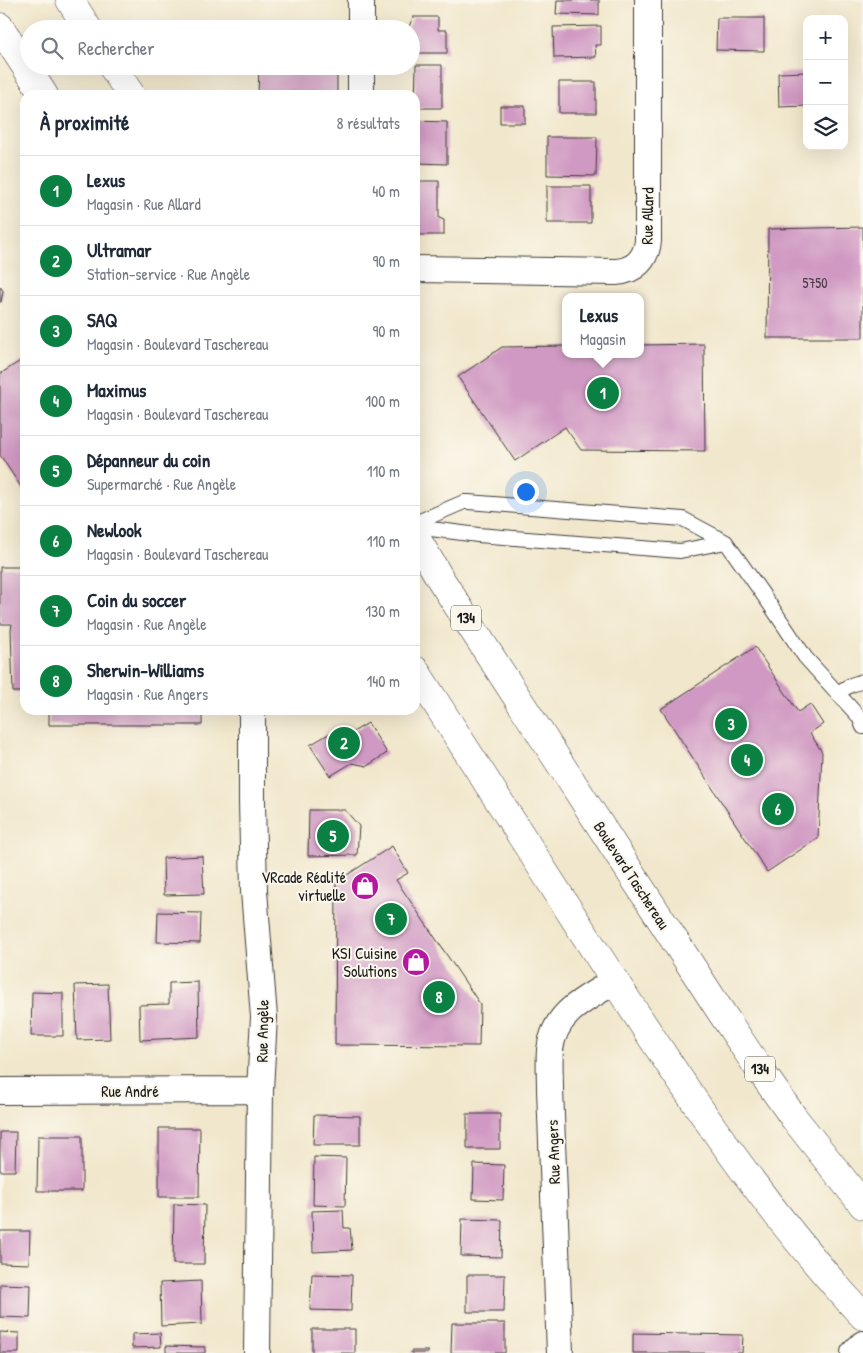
<!DOCTYPE html>
<html lang="fr">
<meta charset="utf-8">
<style>
body{margin:0;font-family:"Patrick Hand",sans-serif;background:#f6f6f7;color:#1f2937}
.controls{position:absolute;right:15px;top:15px;display:grid;overflow:hidden;border-radius:10px;box-shadow:0 5px 20px #0002}
.controls button{width:45px;height:45px;display:grid;place-items:center;padding:0;border:0;border-bottom:1px solid #e0e1e3;background:#fff;color:#1f2937;font:25px sans-serif}
.you{position:absolute;left:525px;top:491px;width:18px;height:18px;margin:-12px;border:4px solid #fff;border-radius:50%;background:#1a73e8;box-shadow:0 0 0 8px #1a73e833}
.badge{display:grid;place-items:center;width:32px;height:32px;border-radius:50%;background:#0b8043;color:#fff;font-size:16px;font-weight:700}
.pin{position:absolute;translate:-50% -50%;border:2px solid #fff;box-shadow:0 1px 5px #0006}
.popup{position:absolute;left:562px;top:293px;width:82px;height:65px;box-sizing:border-box;display:grid;place-content:center;border-radius:10px;background:#fff;filter:drop-shadow(0 1px 4px #0005);font-size:16px;white-space:nowrap;color:#747a83}
.popup b{font-size:19px;color:#1f2937}
.popup::after{content:'';position:absolute;left:50%;top:100%;margin-left:-10px;border:10px solid transparent;border-top-color:#fff}
.list{margin:0;padding:0;list-style:none}
h2{display:flex;justify-content:space-between;align-items:center;height:65px;margin:0;padding:0 20px;font-size:21px}
h2 small{font-size:16px;font-weight:400;color:#747a83}
.list li{display:grid;grid-template-columns:32px 1fr auto;gap:15px;align-items:center;box-sizing:border-box;height:70px;padding:0 20px;border-top:1px solid #e0e1e3}
.list b{display:block;font-size:19px;white-space:nowrap}
.list p{margin:0;font-size:16px;white-space:nowrap;color:#747a83}
.list em{font-size:16px;font-style:normal;color:#747a83}
.icon{flex:none;width:28px;height:28px;fill:none;stroke:currentColor;stroke-width:2;stroke-linecap:round;stroke-linejoin:round}
.map{position:relative;flex:none;width:863px;height:1353px;overflow:hidden}
.search{position:absolute;background:#fff;box-shadow:0 5px 20px #0002;left:20px;top:20px;width:400px;height:55px;display:flex;align-items:center;gap:12px;box-sizing:border-box;padding:0 18px;border-radius:28px;color:#747a83;font-size:19px}
.panel{position:absolute;background:#fff;box-shadow:0 5px 20px #0002;left:20px;top:90px;width:400px;height:625px;border-radius:15px}
.map>svg:first-child{display:block}
.building{fill:#d099c3}
.lines{fill:none;stroke-linecap:round;stroke-linejoin:round}
.service-casing{stroke:#3c3a36;stroke-width:16}
.minor-casing{stroke:#3c3a36;stroke-width:28}
.primary-casing{stroke:#3c3a36;stroke-width:29}
.service{stroke:#fff;stroke-width:14}
.minor{stroke:#fff;stroke-width:26}
.primary{stroke:#fff;stroke-width:28}
.labels{text-anchor:middle;stroke-width:4;stroke-linejoin:round;paint-order:stroke}
.number-label{font-size:14px;fill:#493b46}
.shield{fill:#fbf7ec;stroke:#5f5e5a;stroke-width:1}
.shield-label{font-size:15px;font-weight:bold;fill:#1c1c1c}
.street-label{font-size:16px;fill:#1c1c1c;stroke:#fbf7ec}
.poi-label{font-size:16px;fill:#1c1c1c;stroke:#fbf7ec;text-anchor:end}
</style>
<div class="map">
<svg width="863" height="1353" viewBox="0 0 863 1353">
<rect width="100%" height="100%" fill="#fbf7ec"/>
<filter id="ink" filterUnits="userSpaceOnUse"><feTurbulence type="fractalNoise" baseFrequency=".02" numOctaves="2"/><feDisplacementMap in="SourceGraphic" scale="10" xChannelSelector="R" yChannelSelector="G"/><feConvolveMatrix kernelMatrix="1 2 1 2 8 2 1 2 1" color-interpolation-filters="sRGB"/></filter>
<filter id="wash" filterUnits="userSpaceOnUse"><feTurbulence type="fractalNoise" baseFrequency=".0096" numOctaves="4" result="noise"/><feDisplacementMap in="SourceGraphic" scale="20" xChannelSelector="R" yChannelSelector="G"/><feGaussianBlur stdDeviation="1.12" result="paint"/><feColorMatrix in="noise" values="0 0 0 0 0 0 0 0 0 0 0 0 0 0 0 0 0 1.4 0 .05"/><feComposite in="paint" operator="in"/></filter>
<g filter="url(#wash)">
<rect width="100%" height="100%" fill="#f1e7cc"/>
<g id="blocks">
<path class="building" d="M557,0H599V15L556,14Z
M413,17H438V30H447V53H411V29H408Z
M717,18H764V51L716,50Z
M601,26V45H595L596,57L554,58L553,27Z
M416,65H442V108H415Z
M259,66H337V95H258Z
M807,72V106L779,107L778,73Z
M559,82H596V113H559Z
M500,106H525V123H500Z
M415,121L447,122V164L415,163Z
M547,137H597L596,176L547,175Z
M415,181H439V218L444,220V235H415Z
M547,186H591V223H547Z
M863,227V338H767L768,229Z
M0,286L3,291L1,302H0Z
M704,344L705,451L581,450L565,427L515,461L458,377L502,347L566,346V354H640V345Z
M25,358V493L0,455V374Z
M0,567H25V692H13L11,630L12,624H0Z
M755,647L798,712L810,704L823,724L810,733L822,752L818,838L767,872L661,709Z
M49,710H202V725H49Z
M368,723L387,753L367,766L352,763L330,776L310,745L332,732L348,735Z
M309,810H345L359,826L357,855L308,856Z
M392,846L408,873L396,880L480,1004L479,1046L335,1045L336,882Z
M202,856L204,894L164,895L163,858Z
M158,912L201,913L200,943L157,942Z
M198,982L199,1037L140,1040L139,1005L169,1004V983Z
M108,984L110,1039L77,1040L75,985Z
M32,992L63,993V1036H31Z
M467,1114H500V1149H467Z
M314,1115L360,1116V1145H313Z
M159,1128H200L199,1197H159Z
M0,1132H16L15,1171H0Z
M38,1136H82V1191H37Z
M314,1157L346,1158L345,1206L313,1205Z
M474,1164L504,1165L503,1200L473,1199Z
M174,1204L205,1205L204,1264H173Z
M343,1210L344,1228H350L352,1250L313,1252L312,1211Z
M462,1219L502,1220L501,1257L461,1256Z
M0,1231H30L29,1264L0,1263Z
M312,1274L352,1275L351,1311L310,1310Z
M467,1275H505L504,1312H467Z
M201,1281L202,1324L161,1326L160,1283Z
M0,1284L31,1285L30,1318L0,1317Z
M452,1323H505V1353H451Z
M312,1329H355V1353H312Z
M0,1332L19,1333V1353H0Z
M160,1333L161,1347L132,1348V1334Z
M633,1333L743,1335L742,1353H633Z
M166,1346L205,1347V1353H166Z
M411,1351H428V1353H411Z"/>
</g>
</g>
<g filter="url(#ink)">
<use href="#blocks" fill-opacity="0" stroke="#3c3a36" stroke-width="1"/>
<g class="lines">
<defs>
<path id="service" d="M415,523L464,502H468L683,519L726,542L771,606L805,657L859,717L863,727
M415,527L478,535L680,551L726,542
M837,693L851,685L863,681"/>
<path id="minor" d="M361,29V0
M361,95V66
M415,269L616,272C635,271 646,259 648,241V0
M252,710V802L254,891L264,1017L260,1090L257,1353
M0,1091L260,1090
M560,1353L550,1089C550,1076 549,1063 550,1050C554,1012 586,999 615,981
M854,1353L863,1344"/>
<path id="primary" d="M70,0L88,29
M0,27L44,95
M112,66L131,95
M415,536L441,580L719,1009L755,1063L794,1118L863,1205
M415,670C473,761 532,852 590,943C674,1073 758,1203 863,1316"/>
</defs>
<use href="#service" class="service-casing"/>
<use href="#minor" class="minor-casing"/>
<use href="#primary" class="primary-casing"/>
<use href="#service" class="service"/>
<use href="#minor" class="minor"/>
<use href="#primary" class="primary"/>
</g>
</g>
<defs>
<symbol id="shop-disc" viewBox="-11 -11 22 22"><circle r="9.5" fill="#b5179e" stroke="#fbf7ec"/><path d="M-5-2.5h2.3a2.7 3.5 0 0 1 5.4 0H5L5.5 6h-11ZM-1.5-2.5h3a1.5 2.3 0 0 0-3 0Z" fill="#fff"/></symbol>
</defs>
<g fill-rule="evenodd">
<use href="#shop-disc" x="349" y="870" width="32" height="32"/>
<use href="#shop-disc" x="400" y="946" width="32" height="32"/>
</g>
<g class="labels">
<g class="number-label">
<text x="815" y="288">5750</text>
</g>
<g class="shield">
<rect x="451" y="605.5" width="30" height="25" rx="4"/>
<rect x="745" y="1056.5" width="30" height="25" rx="4"/>
</g>
<g class="shield-label">
<text x="466" y="623">134</text>
<text x="760" y="1074">134</text>
</g>
<g class="street-label">
<text transform="translate(647 216) rotate(-89)" y="6">Rue Allard</text>
<text transform="translate(632 875) rotate(57)" y="6">Boulevard Taschereau</text>
<text transform="translate(262 1031) rotate(-89)" y="6">Rue Angèle</text>
<text x="130" y="1097">Rue André</text>
<text transform="translate(553 1152) rotate(-92)" y="6">Rue Angers</text>
</g>
<g class="poi-label">
<text x="346" y="883">VRcade Réalité<tspan x="346" dy="18">virtuelle</tspan></text>
<text x="397" y="959">KSI Cuisine<tspan x="397" dy="18">Solutions</tspan></text>
</g>
</g>
</svg>
<div class="controls">
<button>+</button>
<button>−</button>
<button><svg class="icon" aria-label="layers" viewBox="0 0 24 24"><path d="M12 4l9 5-9 5-9-5zM3 14l9 5 9-5"/></svg></button>
</div>
<div class="you"></div>
<div class="pin badge" style="left:603px;top:393px">1</div>
<div class="popup"><b>Lexus</b>Magasin</div>
<div class="pin badge" style="left:344px;top:743px">2</div>
<div class="pin badge" style="left:731px;top:724px">3</div>
<div class="pin badge" style="left:747px;top:760px">4</div>
<div class="pin badge" style="left:333px;top:836px">5</div>
<div class="pin badge" style="left:778px;top:809px">6</div>
<div class="pin badge" style="left:391px;top:919px">7</div>
<div class="pin badge" style="left:439px;top:997px">8</div>
<div class="search"><svg class="icon" aria-label="search" viewBox="0 0 24 24"><circle cx="10" cy="10" r="6"/><path d="M15 15l6 6"/></svg>Rechercher</div>
<section class="panel">
<h2>À proximité<small>8 résultats</small></h2>
<ul class="list">
<li><span class="badge">1</span><div><b>Lexus</b><p>Magasin · Rue Allard</p></div><em>40 m</em></li>
<li><span class="badge">2</span><div><b>Ultramar</b><p>Station-service · Rue Angèle</p></div><em>90 m</em></li>
<li><span class="badge">3</span><div><b>SAQ</b><p>Magasin · Boulevard Taschereau</p></div><em>90 m</em></li>
<li><span class="badge">4</span><div><b>Maximus</b><p>Magasin · Boulevard Taschereau</p></div><em>100 m</em></li>
<li><span class="badge">5</span><div><b>Dépanneur du coin</b><p>Supermarché · Rue Angèle</p></div><em>110 m</em></li>
<li><span class="badge">6</span><div><b>Newlook</b><p>Magasin · Boulevard Taschereau</p></div><em>110 m</em></li>
<li><span class="badge">7</span><div><b>Coin du soccer</b><p>Magasin · Rue Angèle</p></div><em>130 m</em></li>
<li><span class="badge">8</span><div><b>Sherwin-Williams</b><p>Magasin · Rue Angers</p></div><em>140 m</em></li>
</ul>
</section>
</div>
